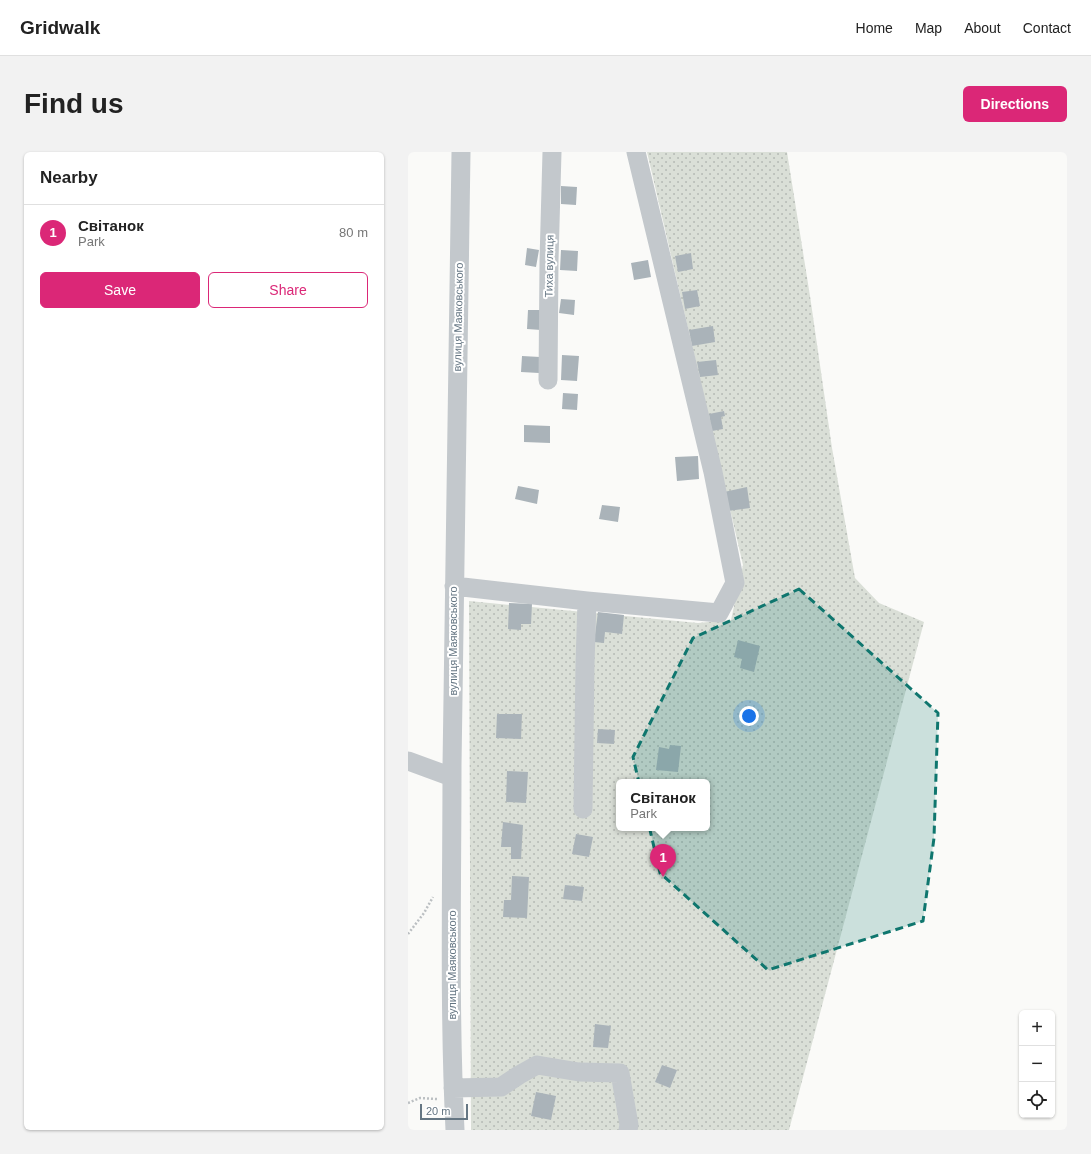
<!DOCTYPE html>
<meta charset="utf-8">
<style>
body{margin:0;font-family:Helvetica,sans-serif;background:#f2f2f2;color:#222}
.controls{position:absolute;right:12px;bottom:12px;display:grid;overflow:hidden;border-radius:6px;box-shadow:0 1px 3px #0004}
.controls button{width:36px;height:36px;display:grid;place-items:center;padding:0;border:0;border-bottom:1px solid #e0e0e0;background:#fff;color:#222;font:20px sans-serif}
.scale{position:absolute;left:12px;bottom:10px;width:48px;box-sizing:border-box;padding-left:4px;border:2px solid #657683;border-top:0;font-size:11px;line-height:14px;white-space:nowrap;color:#657683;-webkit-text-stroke:3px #fff;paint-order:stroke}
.you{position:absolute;left:341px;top:564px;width:14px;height:14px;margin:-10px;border:3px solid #fff;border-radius:50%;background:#1a73e8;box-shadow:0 0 0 6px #1a73e833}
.badge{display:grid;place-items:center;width:26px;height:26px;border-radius:50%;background:#db2777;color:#fff;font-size:13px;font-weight:700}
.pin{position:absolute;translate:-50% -33px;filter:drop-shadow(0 1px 2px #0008)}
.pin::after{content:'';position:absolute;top:21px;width:14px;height:12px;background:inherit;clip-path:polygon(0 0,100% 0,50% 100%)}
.popup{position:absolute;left:208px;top:627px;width:94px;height:52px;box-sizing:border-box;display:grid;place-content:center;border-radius:6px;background:#fff;filter:drop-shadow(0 1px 3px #0005);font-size:13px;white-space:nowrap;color:#767676}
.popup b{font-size:15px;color:#222}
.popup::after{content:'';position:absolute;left:50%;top:100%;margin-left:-8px;border:8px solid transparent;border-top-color:#fff}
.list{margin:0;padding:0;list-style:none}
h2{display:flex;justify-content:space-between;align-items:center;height:52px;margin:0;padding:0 16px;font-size:17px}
h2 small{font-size:13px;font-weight:400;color:#767676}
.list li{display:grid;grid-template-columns:26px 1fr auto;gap:12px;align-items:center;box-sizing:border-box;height:56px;padding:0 16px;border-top:1px solid #e0e0e0}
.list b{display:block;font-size:15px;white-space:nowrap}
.list p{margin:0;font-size:13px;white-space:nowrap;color:#767676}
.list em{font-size:13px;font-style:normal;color:#767676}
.actions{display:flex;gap:8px;padding:12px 16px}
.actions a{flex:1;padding:9px 0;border:1px solid #db2777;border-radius:6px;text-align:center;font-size:14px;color:#db2777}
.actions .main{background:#db2777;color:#fff}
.icon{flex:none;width:22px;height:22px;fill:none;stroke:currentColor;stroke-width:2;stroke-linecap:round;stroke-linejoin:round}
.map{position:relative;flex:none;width:659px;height:978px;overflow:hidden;border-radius:6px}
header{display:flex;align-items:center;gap:24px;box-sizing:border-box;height:56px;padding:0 20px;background:#fff;border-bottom:1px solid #e0e0e0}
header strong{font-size:19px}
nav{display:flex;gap:22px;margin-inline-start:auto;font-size:14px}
.intro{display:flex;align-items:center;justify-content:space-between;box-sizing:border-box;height:96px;padding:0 24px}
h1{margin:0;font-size:28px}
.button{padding:10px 18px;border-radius:6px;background:#db2777;color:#fff;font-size:14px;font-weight:700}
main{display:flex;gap:24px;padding:0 24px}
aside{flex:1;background:#fff;border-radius:6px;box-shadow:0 1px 3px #0004}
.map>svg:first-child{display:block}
.park{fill:url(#park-dots);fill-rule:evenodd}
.building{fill:#aab3b9}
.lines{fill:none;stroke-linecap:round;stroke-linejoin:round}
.path{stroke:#bbbfc2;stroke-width:2.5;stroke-dasharray:2 2;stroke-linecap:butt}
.minor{stroke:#c3c8cc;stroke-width:19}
.marked{fill:#0f766e;fill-opacity:0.2;stroke:#0f766e;stroke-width:3;stroke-dasharray:8 5;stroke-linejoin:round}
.labels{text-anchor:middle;stroke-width:4;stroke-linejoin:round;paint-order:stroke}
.street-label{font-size:11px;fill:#657683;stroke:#fff}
</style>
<header>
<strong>Gridwalk</strong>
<nav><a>Home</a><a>Map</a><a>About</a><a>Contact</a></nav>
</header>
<div class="intro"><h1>Find us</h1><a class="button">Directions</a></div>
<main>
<aside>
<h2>Nearby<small></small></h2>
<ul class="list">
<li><span class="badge">1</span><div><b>Світанок</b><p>Park</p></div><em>80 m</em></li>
</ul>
<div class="actions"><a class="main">Save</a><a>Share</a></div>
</aside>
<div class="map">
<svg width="659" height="978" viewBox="0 0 659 978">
<defs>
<pattern id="park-dots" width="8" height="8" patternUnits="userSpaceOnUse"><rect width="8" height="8" fill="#dadfd7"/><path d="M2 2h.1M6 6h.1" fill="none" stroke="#b4b9b4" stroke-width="1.8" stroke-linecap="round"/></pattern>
</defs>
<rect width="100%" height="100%" fill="#fafaf8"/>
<path class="park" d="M239,0H379L402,144L424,296L447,426L471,451L516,470L381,978H63L61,449L290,471L323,468L335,413ZM211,630H299V676H211Z"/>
<path class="building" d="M153,34L169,35L168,53L153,52Z
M119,96L131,98L128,115L117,113Z
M153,98L170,99L169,119L152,118Z
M283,101L285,117L270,120L267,104Z
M240,108L243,125L226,128L223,111Z
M289,138L292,154L277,157L274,140Z
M153,147L167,148L166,163L151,161Z
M120,158H134L133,178L119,177Z
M305,174L307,190L284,194L281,178Z
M154,203L171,204L169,229L153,228Z
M114,204L132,205L131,221L113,220Z
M308,208L310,223L292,225L289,210Z
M155,241L170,242L169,258L154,257Z
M316,259L317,264L313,265L315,277L304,279L301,262Z
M116,273L142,274V291L116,290Z
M290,304L291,327L269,329L267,305Z
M110,334L131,338L129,352L107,347Z
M339,335L342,356L320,359L316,340Z
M194,353L212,355L210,370L191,367Z
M101,451L124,452L123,472H113V478L100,477Z
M190,460L216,463L214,482L197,480L196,491L186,490Z
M330,488L352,494L346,520L332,516L334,507L326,505Z
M89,562H114L113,587L88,586Z
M190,577L207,578L206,592L189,591Z
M262,593L273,594L270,620L248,618L251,595L261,597Z
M99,619L120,620L118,651L98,650Z
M95,670L115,673L113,707H103V695H93Z
M168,682L185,685L181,705L164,702Z
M104,724L121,725L119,766L95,765L96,748H103Z
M157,733L176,735L174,749L155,747Z
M187,872L203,874L200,896L185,895Z
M254,913L269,918L262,936L247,930Z
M128,940L148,944L143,968L123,964Z"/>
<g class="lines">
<path class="path" d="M0,782L16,761L25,745
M0,951L12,946L29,947"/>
<path class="minor" d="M140,228L141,109L144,0
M46,434L179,449L311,461L327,431L305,320L228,0
M0,609L44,625
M175,657L177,512L179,449
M45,936L93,935L111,923L129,913L171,920L212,921L221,973L220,978
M47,978C41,857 44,735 44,614C46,410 50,205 53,0"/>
</g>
<path class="marked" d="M391,437L530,561L526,686L515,769L360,818L252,721L225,605L285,486Z"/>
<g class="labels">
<g class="street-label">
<text transform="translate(141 114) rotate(-89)" y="4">Тиха вулиця</text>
<text transform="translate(50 165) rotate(-89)" y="4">вулиця Маяковського</text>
<text transform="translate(45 489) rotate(-90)" y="4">вулиця Маяковського</text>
<text transform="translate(44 813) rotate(-90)" y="4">вулиця Маяковського</text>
</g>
</g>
</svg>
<div class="controls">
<button>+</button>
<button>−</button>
<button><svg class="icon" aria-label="locate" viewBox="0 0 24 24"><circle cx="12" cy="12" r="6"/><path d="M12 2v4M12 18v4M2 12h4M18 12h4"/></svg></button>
</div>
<div class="scale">20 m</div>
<div class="you"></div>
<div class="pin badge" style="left:255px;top:725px">1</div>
<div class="popup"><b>Світанок</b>Park</div>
</div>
</main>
